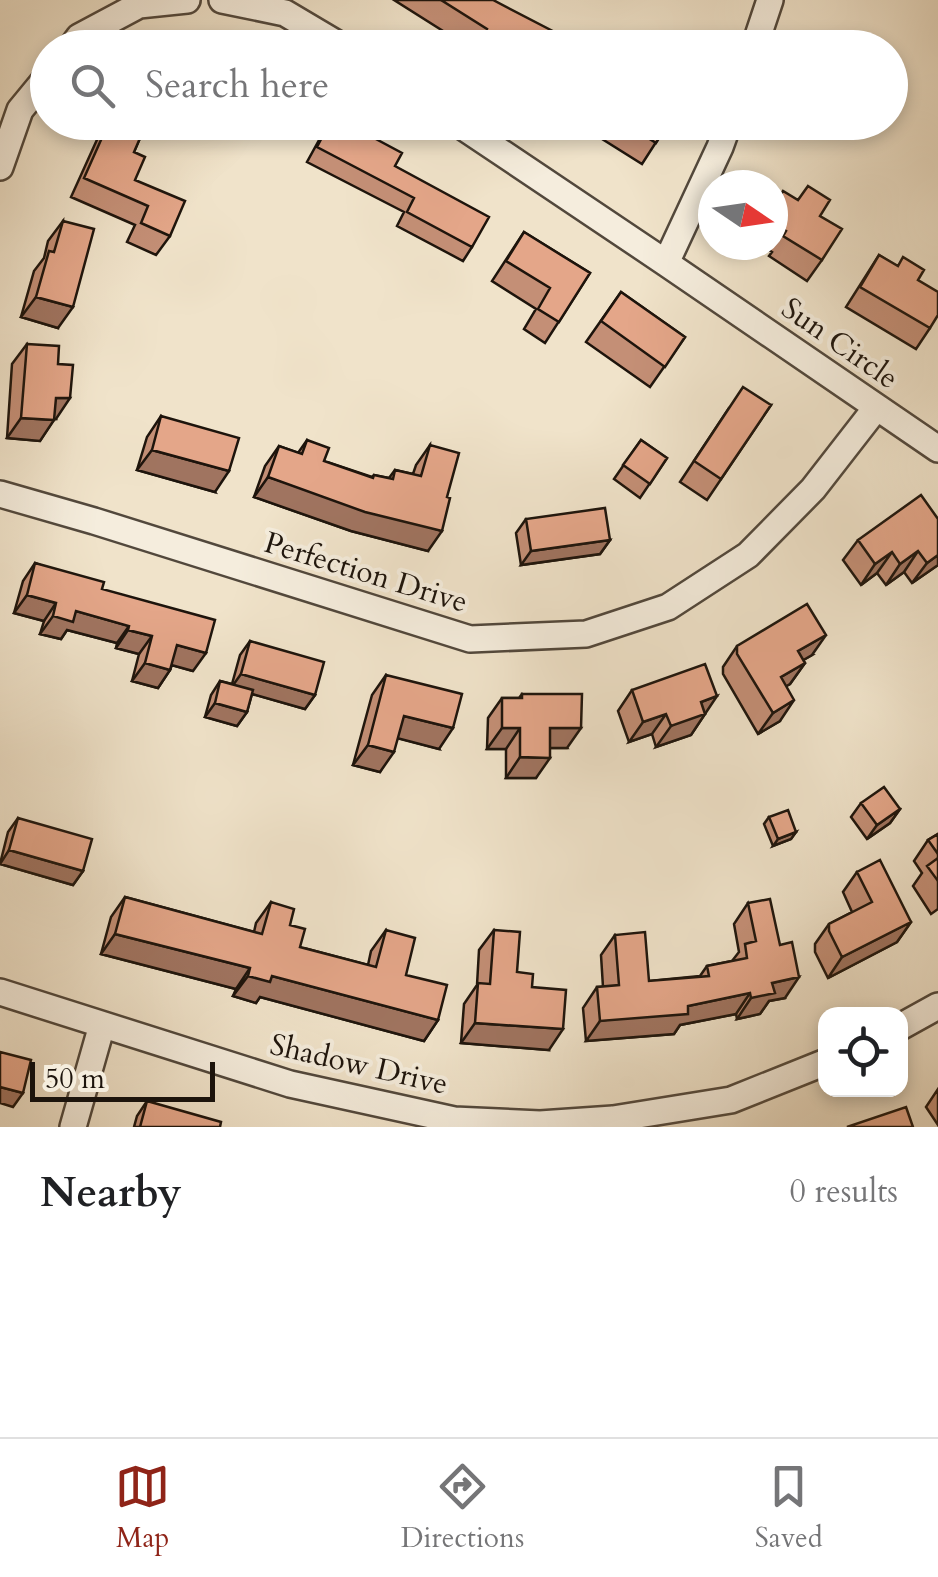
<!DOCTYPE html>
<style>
body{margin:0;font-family:Cardo,serif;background:#f6f6f6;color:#202124}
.controls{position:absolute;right:30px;bottom:30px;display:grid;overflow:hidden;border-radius:20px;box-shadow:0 5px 15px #0003}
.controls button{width:90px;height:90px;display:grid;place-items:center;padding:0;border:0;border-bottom:2px solid #e0e0e0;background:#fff;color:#202124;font:50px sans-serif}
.compass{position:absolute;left:698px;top:170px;width:90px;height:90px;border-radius:50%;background:#fff;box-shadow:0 5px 15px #0003;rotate:103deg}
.scale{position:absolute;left:30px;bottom:25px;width:185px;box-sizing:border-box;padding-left:10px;border:5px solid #1d140c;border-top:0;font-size:28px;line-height:35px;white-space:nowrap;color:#1d140c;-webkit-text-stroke:8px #f5eddd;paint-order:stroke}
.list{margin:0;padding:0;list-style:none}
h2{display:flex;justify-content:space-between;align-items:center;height:130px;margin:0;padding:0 40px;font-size:42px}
h2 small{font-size:32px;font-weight:400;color:#757577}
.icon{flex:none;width:55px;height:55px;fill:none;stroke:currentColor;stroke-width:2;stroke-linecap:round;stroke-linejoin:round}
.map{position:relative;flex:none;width:938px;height:1127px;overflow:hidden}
.search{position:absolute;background:#fff;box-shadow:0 5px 15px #0003;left:30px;right:30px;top:30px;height:110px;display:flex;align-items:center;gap:25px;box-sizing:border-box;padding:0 35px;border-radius:55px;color:#757577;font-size:38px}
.sheet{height:310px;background:#fff}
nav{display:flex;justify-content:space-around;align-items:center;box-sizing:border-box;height:140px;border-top:2px solid #e0e0e0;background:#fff;font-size:28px;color:#757577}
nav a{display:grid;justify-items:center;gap:5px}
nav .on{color:#8f2418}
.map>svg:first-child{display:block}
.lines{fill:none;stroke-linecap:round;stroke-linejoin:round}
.minor-casing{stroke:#52483c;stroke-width:30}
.minor{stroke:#f5eddd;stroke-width:25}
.wall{fill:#c48f76;stroke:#1d140c;stroke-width:2.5}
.shaded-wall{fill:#a07460;stroke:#1d140c;stroke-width:2.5}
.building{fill:#e4a689;stroke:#1d140c;stroke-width:2.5}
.labels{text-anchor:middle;stroke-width:8;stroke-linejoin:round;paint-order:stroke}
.street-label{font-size:30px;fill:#1d140c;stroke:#f5eddd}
</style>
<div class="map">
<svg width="938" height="1127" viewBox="0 0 938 1127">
<rect width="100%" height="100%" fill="#f0e3ca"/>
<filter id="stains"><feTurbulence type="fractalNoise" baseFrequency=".002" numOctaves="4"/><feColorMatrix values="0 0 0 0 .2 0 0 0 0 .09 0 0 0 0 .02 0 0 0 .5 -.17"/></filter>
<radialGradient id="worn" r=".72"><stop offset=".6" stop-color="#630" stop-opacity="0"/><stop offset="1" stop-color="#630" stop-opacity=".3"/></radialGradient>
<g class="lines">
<defs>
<path id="minor" d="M222,0L285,13L344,48
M71,48L79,37L139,5L187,0
M754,48L770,0
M456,122L666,263L938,449
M0,167L20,110L48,76
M666,263L720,147L729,122
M0,494L94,521L470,639L586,634L668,607L748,555L813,489L876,408
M0,992L290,1084L454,1120L540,1124L613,1119L731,1100L826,1062
M900,1027L938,1006
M73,1127L102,1025"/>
</defs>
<use href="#minor" class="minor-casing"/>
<use href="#minor" class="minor"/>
</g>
<path class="wall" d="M394,0H493L566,48H470Z
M105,122H147L134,152L135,180L170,236L156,255L127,242L135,225L71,197Z
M329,122H344L395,166L472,247L463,261L397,226L404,212L307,162Z
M575,122H669L642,164Z
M773,206L820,216L822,260L807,281L769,256L772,252L761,245H773Z
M63,221L58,328L21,317L34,271L44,258L48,241Z
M524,232L590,273L545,343L524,329L536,309L492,281Z
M879,255L918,280L930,328L916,349L846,307Z
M621,292L685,337L650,387L586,342Z
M27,344L56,419H54L40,441L7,438L12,364Z
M771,405L707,500L680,482L729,408Z
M161,416L215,492L137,470L147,437Z
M307,440L324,461L372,477L374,475L389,478L395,470L413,474L416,465L430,445L428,551L351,531L254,497L265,466L279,446L298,453Z
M641,440L667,458L640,498L614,479Z
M526,519L610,540L600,554L521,565L516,533Z
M938,519V565L912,583L904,572L886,585L877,573L861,585L843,560L858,540Z
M35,563L102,589L193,671L172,665L170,670L158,688L132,681L139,654L116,648L117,643L67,630L61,639L40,634L44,621L14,613L23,581Z
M250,641L315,695L305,709L252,694L247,712L237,726L205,717L211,695L220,681L232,684L240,655Z
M737,646L812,655L803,660L805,663L790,684L786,686L780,721L758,734L723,674V667Z
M386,675L439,749L398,738L380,772L353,765L372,695Z
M632,690L705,714L691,735L656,747L652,734L629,742L618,711Z
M522,694L567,748H550L536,778H506V749H487L488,718L502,698H519Z
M861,803L900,809L890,823L867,839L851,817Z
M769,817L796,832L791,839L773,846L764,824Z
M18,818L83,871L73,885L0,864L8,832Z
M938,834V909L931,914L913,886L922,873L914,861L928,840Z
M857,872L911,922L897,942L828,978L815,952V944L829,924L852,912L843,892Z
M125,897L254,932L256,923L271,902L290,925L300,947L368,965L371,951L386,930L406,975L438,1020L424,1041L260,997L256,1003L233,996L236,989L101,954L111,917Z
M748,903L785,998L769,1001L760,1014L737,1019L736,1014L680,1025L674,1034L586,1041L583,1008L597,987H603L601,955L615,935L649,981L700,976L707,966L732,961L739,952L734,924Z
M494,930L517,972L532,987L549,1050L461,1043L464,1004L477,985L479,950Z
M938,1089V1125L926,1107Z
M147,1101L220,1127H134L137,1116Z"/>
<path class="shaded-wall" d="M36,297L73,307L58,328L21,317Z
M56,398H70L56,419L41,418Z
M21,418L54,420L40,441L7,438Z
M152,450L229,471L215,492L137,470Z
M268,477L442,531L428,551L351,531L254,497Z
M610,540L600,554L521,565L531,551Z
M918,551L904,572L886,585L900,564Z
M892,552L877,573L861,585L875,564Z
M938,555V565L912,583L927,563Z
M27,595L56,603L44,621L14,613Z
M76,611L129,626L117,643L67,630L61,639L40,634L53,616Z
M128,630L152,636L139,654L116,648Z
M826,635L812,655L783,672L798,651Z
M177,645L206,653L193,671L164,663Z
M145,663L170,670L158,688L132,681Z
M805,663L790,684L766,698L781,677Z
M241,674L315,695L305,709L231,688Z
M717,696L691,735L656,747L671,726L701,702Z
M794,700L780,721L758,734L773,713Z
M215,703L247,712L237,726L205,717Z
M666,714L652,734L629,742L643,722Z
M404,716L453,728L439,749L389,736Z
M502,728H520L506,749H487Z
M550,728H581L567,748H536Z
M368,745L394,752L380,772L353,765Z
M520,757L550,758L536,778H506Z
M900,809L890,823L867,839L877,825Z
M796,832L791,839L773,846L778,839Z
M9,850L83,871L73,885L0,864Z
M911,922L897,942L828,978L842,957Z
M115,934L250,968L236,989L101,954Z
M248,976H272L438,1020L424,1041L260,997L256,1003L233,996Z
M799,977L785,998L769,1001L760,1014L737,1019L751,998L772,983Z
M750,993L736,1014L680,1025L674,1034L586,1041L600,1021L688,1006Z
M475,1023L563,1029L549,1050L461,1043Z
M0,1087L23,1093L13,1107L0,1103Z"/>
<path class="building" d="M441,0H493L570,40L566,48H504L483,37L487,29Z
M109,122H147L134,152L145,157L135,180L185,201L170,236L141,223L148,206L84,178Z
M330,122H344L402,153L395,166L489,217L472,247L407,212L414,198L317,147Z
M623,122H669L656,143Z
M808,186L830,200L820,216L842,229L822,260L783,236L786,231L773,223V207L783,191L798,200Z
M63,221L94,229L73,307L36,297L49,251L54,252Z
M524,232L590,273L559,322L538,309L550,288L506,261Z
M879,255L898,266L903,257L924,270L918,280L938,292V315L930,328L860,287Z
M621,292L685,337L665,367L601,321Z
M27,344L59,346L58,364L73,365L70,398H56L54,420L21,418Z
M743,387L771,405L721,479L694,461Z
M161,416L239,438L229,471L152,450Z
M307,440L329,448L324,461L373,478L374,475L393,479L395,470L421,476L430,445L459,453L447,497L450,498L442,531L365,512L268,477L279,446L302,454Z
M641,440L667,458L650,484L623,465Z
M921,495L938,519V555L927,563L918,551L900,564L892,552L875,564L858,540Z
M605,508L610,540L531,551L526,519Z
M35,563L104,582L102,589L215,620L206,653L177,645L170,670L145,663L152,636L128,630L129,626L76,611L73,622L53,616L56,603L27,595Z
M807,604L826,635L798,651L805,663L781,677L794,700L773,713L737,654V646Z
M250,641L324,662L315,695L241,674Z
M705,664L717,696L701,702L705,714L671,726L666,714L643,722L632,690Z
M386,675L462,694L453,728L404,716L394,752L368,745Z
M220,681L253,690L247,712L215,703Z
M522,694H582L581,728H550V758L520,757V728H502V698H522Z
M884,787L900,809L877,825L861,803Z
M788,810L796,832L778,839L769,817Z
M18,818L92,839L83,871L9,850Z
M938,834V854L928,840Z
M938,858V881L927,866Z
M880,860L911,922L842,957L829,931V924L872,902L857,872Z
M125,897L262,934L271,902L294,909L290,925L305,929L300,947L376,967L386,930L415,938L406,975L447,985L438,1020L272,976L270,982L248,976L250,968L115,934Z
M770,899L780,945L792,942L799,977L772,983L775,993L751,998L750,993L688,1006V1014L600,1021L597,987L619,985L615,935L645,932L649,981L709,976L707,966L747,958L745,944L756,941L748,903Z
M494,930L520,932L517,972L533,974L532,987L566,990L563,1029L475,1023L478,983L490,984Z
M0,1052L31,1060L23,1093L0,1087Z
M147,1101L221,1122L220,1127H140Z
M906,1107L913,1127H847Z"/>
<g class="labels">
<g class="street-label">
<text transform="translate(840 343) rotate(35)" y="10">Sun Circle</text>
<text transform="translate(366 572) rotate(17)" y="10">Perfection Drive</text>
<text transform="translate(359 1064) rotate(13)" y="10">Shadow Drive</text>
</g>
</g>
<rect width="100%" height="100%" filter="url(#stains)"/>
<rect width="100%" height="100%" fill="url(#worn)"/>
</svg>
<div class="controls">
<button><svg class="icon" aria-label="locate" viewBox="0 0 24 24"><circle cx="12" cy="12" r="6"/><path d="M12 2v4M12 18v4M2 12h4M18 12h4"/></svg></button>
</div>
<svg class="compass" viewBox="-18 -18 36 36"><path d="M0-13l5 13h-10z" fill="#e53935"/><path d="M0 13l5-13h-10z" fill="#757577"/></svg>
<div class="scale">50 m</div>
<div class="search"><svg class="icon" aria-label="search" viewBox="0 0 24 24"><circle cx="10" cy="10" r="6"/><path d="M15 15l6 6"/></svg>Search here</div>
</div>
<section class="sheet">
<h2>Nearby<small>0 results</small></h2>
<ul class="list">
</ul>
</section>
<nav>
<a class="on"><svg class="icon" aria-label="map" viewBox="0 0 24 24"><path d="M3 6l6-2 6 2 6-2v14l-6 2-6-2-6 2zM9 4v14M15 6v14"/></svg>Map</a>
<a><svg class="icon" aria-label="directions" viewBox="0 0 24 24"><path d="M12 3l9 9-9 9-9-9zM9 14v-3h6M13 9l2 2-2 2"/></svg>Directions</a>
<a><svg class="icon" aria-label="saved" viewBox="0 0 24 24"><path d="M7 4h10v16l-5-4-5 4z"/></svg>Saved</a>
</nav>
